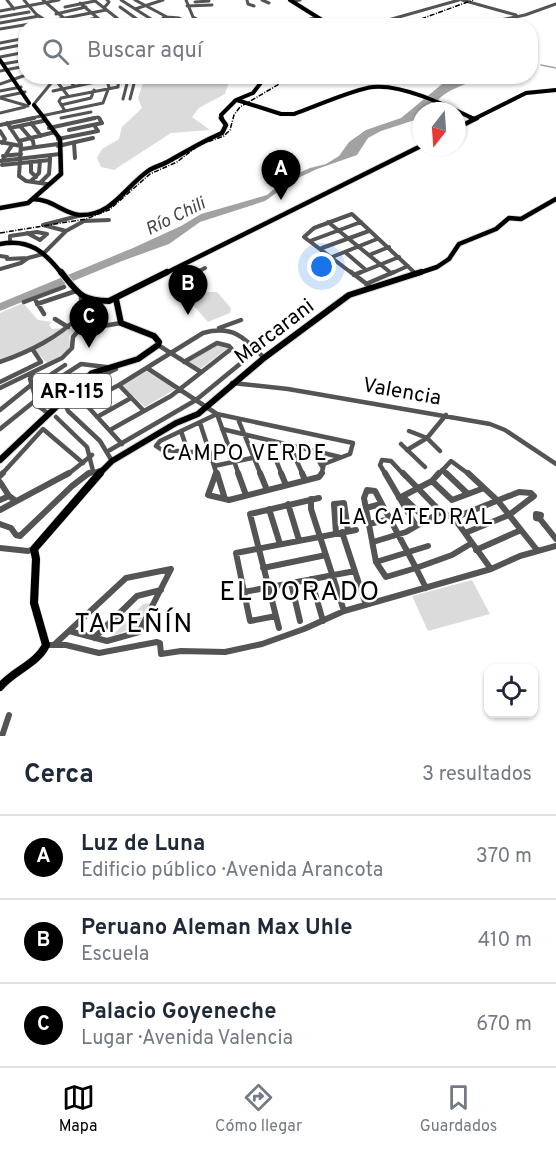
<!DOCTYPE html>
<html lang="es">
<meta charset="utf-8">
<style>
body{margin:0;font-family:Overpass,sans-serif;background:#f2f2f3;color:#1f2937}
.controls{position:absolute;right:18px;bottom:18px;display:grid;overflow:hidden;border-radius:12px;box-shadow:0 2px 4px #0004}
.controls button{width:54px;height:54px;display:grid;place-items:center;padding:0;border:0;border-bottom:2px solid #e0e1e3;background:#fff;color:#1f2937;font:30px sans-serif}
.compass{position:absolute;left:412px;top:102px;width:54px;height:54px;border-radius:50%;background:#fff;box-shadow:0 2px 4px #0004;rotate:197deg}
.you{position:absolute;left:322px;top:267px;width:21px;height:21px;margin:-15px;border:4px solid #fff;border-radius:50%;background:#1a73e8;box-shadow:0 0 0 9px #1a73e833}
.badge{display:grid;place-items:center;width:39px;height:39px;border-radius:50%;background:#000;color:#fff;font-size:20px;font-weight:700}
.pin{position:absolute;translate:-50% -50px;filter:drop-shadow(0 2px 3px #0008)}
.pin::after{content:'';position:absolute;top:32px;width:21px;height:18px;background:inherit;clip-path:polygon(0 0,100% 0,50% 100%)}
.list{margin:0;padding:0;list-style:none}
h2{display:flex;justify-content:space-between;align-items:center;height:78px;margin:0;padding:0 24px;font-size:26px}
h2 small{font-size:20px;font-weight:400;color:#747a83}
.list li{display:grid;grid-template-columns:39px 1fr auto;gap:18px;align-items:center;box-sizing:border-box;height:84px;padding:0 24px;border-top:2px solid #e0e1e3}
.list b{display:block;font-size:22px;white-space:nowrap}
.list p{margin:0;font-size:20px;white-space:nowrap;color:#747a83}
.list em{font-size:20px;font-style:normal;color:#747a83}
.icon{flex:none;width:33px;height:33px;fill:none;stroke:currentColor;stroke-width:2;stroke-linecap:round;stroke-linejoin:round}
.map{position:relative;flex:none;width:556px;height:736px;overflow:hidden}
.search{position:absolute;background:#fff;box-shadow:0 2px 4px #0004;left:18px;right:18px;top:18px;height:66px;display:flex;align-items:center;gap:15px;box-sizing:border-box;padding:0 21px;border-radius:24px;color:#747a83;font-size:22px}
.sheet{height:330px;background:#fff}
nav{display:flex;justify-content:space-around;align-items:center;box-sizing:border-box;height:84px;border-top:2px solid #e0e1e3;background:#fff;font-size:16px;color:#747a83}
nav a{display:grid;justify-items:center;gap:3px}
nav .on{color:#000}
.map>svg:first-child{display:block}
.green{fill:#dbdbdb}
.water{fill:#a2a2a2}
.lines{fill:none;stroke-linecap:round;stroke-linejoin:round}
.canal{stroke:#a2a2a2;stroke-width:1.5}
.major-far3-casing{stroke:#dbdbdb;stroke-width:4.5}
.major-far2-casing{stroke:#dbdbdb;stroke-width:6}
.major-far1-casing{stroke:#dbdbdb;stroke-width:8}
.major-casing{stroke:#dbdbdb;stroke-width:9}
.minor-far3{stroke:#545454;stroke-width:3}
.minor-far2{stroke:#545454;stroke-width:4}
.minor-far1{stroke:#545454;stroke-width:4.5}
.minor{stroke:#545454;stroke-width:6}
.major-far3{stroke:#000;stroke-width:4}
.major-far2{stroke:#000;stroke-width:4.5}
.major-far1{stroke:#000;stroke-width:6}
.major{stroke:#000;stroke-width:8}
.rail{stroke:#000;stroke-width:1.5;stroke-dasharray:5 1.5 1 1.5;stroke-linecap:butt}
.labels{text-anchor:middle;stroke-width:5;stroke-linejoin:round;paint-order:stroke}
.far-water-label{font-size:18px;font-style:italic;fill:#434343;stroke:#fff}
.shield{fill:#fff;stroke:#4c4c4c;stroke-width:1.5}
.shield-label{font-size:20px;font-weight:bold;fill:#000}
.street-label{font-size:21px;fill:#000;stroke:#fff}
.neighbourhood-label{font-size:22px;letter-spacing:1.5px;fill:#000;stroke:#fff}
.near-neighbourhood-label{font-size:27px;letter-spacing:1.5px;fill:#000;stroke:#fff}
</style>
<div class="map">
<svg width="556" height="736" viewBox="0 0 556 736">
<rect width="100%" height="100%" fill="#fff"/>
<path class="green" d="M220,76L230,79L225,94L199,108L192,117L210,130L171,133L114,170L101,167L97,158L102,149L119,139L122,127L142,108L138,98L145,77Z
M208,292H217L231,308L230,313L208,322L187,298L192,300Z
M23,303L38,320L52,322L49,325L52,329L62,328L40,344L0,360V313Z
M83,324L69,337L71,345C64,354 58,358 47,363L35,350L69,328Z
M217,344L228,348L200,369L187,361Z
M145,370L175,389L145,407L121,385Z
M472,580L490,614L428,631L412,596Z
M151,603L137,627L112,636L143,604Z"/>
<path class="water" d="M456,77H489C466,84 441,89 430,111H421V117L418,119L381,131L368,138L357,155L317,169L296,179L265,201L200,222L169,244L122,261L0,311V303L133,248L181,226L201,214L267,195L287,178L310,168L326,164L339,156L349,142L366,130L401,118L447,80Z"/>
<g class="lines">
<path class="canal" d="M541,65L556,68"/>
<defs>
<path id="major-far3" d="M290,0L322,20L338,26
M0,60L29,103
M237,100L281,114H294C314,107 354,89 373,87C403,84 447,106 474,119
M34,105L45,119
M222,119L221,115L236,100L253,93L266,76
M474,119L526,93L556,90"/>
<path id="major-far2" d="M471,118L474,119
M457,128L477,118
M33,199C52,199 64,214 80,215C112,216 125,187 148,171C154,167 162,165 169,161C187,151 203,141 222,133L226,125L221,118
M0,208L28,203L61,174L60,139L44,118
M0,244C29,238 45,252 62,274
M164,274L421,146
M416,274L437,267L449,259L459,244L496,229L509,218L521,219L556,199"/>
<path id="major-far1" d="M61,272C78,293 81,301 109,301L167,272
M0,460L92,373L138,359L158,345L159,342L154,336L121,323L116,299
M98,475L112,461L176,423L198,414L264,358L349,295L421,272"/>
<path id="major" d="M0,687C13,671 37,664 46,645L34,603L36,559L34,549L100,473"/>
</defs>
<use href="#major-far3" class="major-far3-casing"/>
<use href="#major-far2" class="major-far2-casing"/>
<use href="#major-far1" class="major-far1-casing"/>
<use href="#major" class="major-casing"/>
<path class="minor-far3" d="M7,0L14,9
M24,0L36,14L54,26
M43,0L73,26
M94,0L127,26
M121,0L162,26
M135,0L167,17L179,18L197,26
M186,0L193,17L210,26
M247,0L248,4L254,6
M262,0L269,3
M462,0L516,15
M294,1L300,0
M195,2L209,1
M80,3L107,26
M187,6L212,5
M65,7L95,1
M120,7L141,22L137,24L138,26
M104,8L109,2L107,0
M135,9L163,0
M0,11L59,0
M56,14L86,7
M0,17L29,12
M163,18L179,26
M310,19L318,18
M0,23L39,16
M72,23L97,18
M41,26L50,21L106,10
M90,26L104,22
M367,26L459,0
M471,26L525,15L556,4
M0,29L36,23
M0,43L26,38
M0,49L26,44
M0,57L26,52
M3,64L26,60
M0,71L26,66
M66,76L74,86
M55,79L68,96
M0,84L26,75
M0,91L21,87
M53,91L119,77
M1,97L25,92
M0,98L28,106
M123,99L129,76
M130,99L136,76
M34,104L57,76
M61,105L91,98L94,90
M65,111L59,101L61,98L118,87L119,76
M0,113L25,107
M61,118L91,112
M27,119L103,103L109,87L105,76
M88,119L98,117L100,119"/>
<path class="minor-far2" d="M7,123L21,144L19,176L26,181L47,184
M31,123L41,136
M0,125L34,118
M20,126L33,141L34,147
M10,128L43,121
M49,128L95,118
M69,130L102,123L99,118
M0,131L5,139L2,143
M58,139L98,131L94,125
M19,141L55,132
M0,142L21,146
M74,143L75,158
M58,146L93,138
M22,149L58,144
M3,156L21,154
M0,161L60,154
M2,161L12,145
M31,162V172L36,177
M2,165L50,160V155
M31,181L39,173L40,161
M40,183L49,174L50,160
M328,222L391,273
M66,231L43,225L82,215
M27,233L40,240L47,234
M10,241V236L37,232L47,234
M310,241L361,222
M322,248L369,231
M345,252L366,270
M369,255L389,247
M0,256L7,257V259L28,258L43,254L66,231L84,221L109,220
M332,257L377,239
M180,266L188,274
M0,269L21,263L28,258
M194,274L205,268
M353,274L304,237L314,228L352,214L415,273
M357,274L399,257
M390,274L408,266"/>
<path class="minor-far1" d="M187,272L190,275
M351,272L372,288
M354,275L361,272
M184,279L197,272
M366,284L394,272
M36,301L44,314
M24,302L64,287
M37,304L76,291
M55,319L68,327
M219,328L241,320
M158,345L201,372
M0,362C31,351 57,338 81,315V296
M184,362L217,343L229,346L243,362
M147,368L217,414L353,443L350,454L324,464L321,475
M116,369L89,382L79,397L122,444
M33,373L30,379L38,406L49,414
M0,382L41,362L33,350
M232,383L288,389L490,424L505,430L556,464
M50,384L81,364L106,367
M119,385L144,411
M32,387L65,365
M0,388L62,358L72,348L73,337L79,330L121,323
M63,399L68,411L100,441L112,461
M85,403L119,385L203,333C233,325 244,337 264,358
M0,410L31,385
M217,414L239,475
M56,417L87,447L93,471
M97,417L131,398
M238,419L261,475
M200,423L217,475
M0,429L36,400
M222,429L340,457
M110,430L171,396L231,349
M181,431L188,452
M409,431L427,438L440,451
M268,440L282,475
M401,444L425,467
M290,446L303,475
M110,450L196,400L257,350
M407,450L427,438L446,415
M313,451L323,468
M210,453L162,450L156,446L160,441L217,414
M214,466L252,458
M442,470L447,475
M1,475L43,429L83,463
M67,475L92,455
M86,475L104,469
M215,475L216,472
M386,475L380,465L382,460L391,461L404,475
M438,475L451,461L470,475"/>
<path class="minor" d="M216,473L208,495L229,500L319,477L322,473
M217,473L225,499
M238,473L246,495
M260,473L267,490
M281,473L286,485
M302,473L305,480
M385,473L416,526
M403,473L441,512L454,518L491,569
M446,473L468,494
M468,473L498,501L537,550
M0,476L3,473
M432,481L452,500L484,488
M0,482L9,496L16,501
M367,490L375,491L416,568L386,577L376,562L364,498Z
M403,497L427,520
M399,498L432,481L439,473
M311,499V509L344,611
M0,500L9,496
M288,504L299,540
M366,508L381,504
M269,509L280,544
M0,510L69,473
M536,514L541,515L540,519L536,518Z
M454,518L519,492L531,493L534,496L509,515L465,533
M540,519L556,539
M0,524L11,528L16,535L20,536L72,486L89,473
M369,524L390,519
M342,532L366,605
M336,533L334,504L344,503L348,531
M373,542L406,532L441,512
M0,548L28,551L34,549
M476,550L521,530
M376,562L428,546
M263,568L326,555
M416,568L426,588
M416,568L452,555L472,543
M311,579L323,621
M291,583L300,621
M244,592L355,571
M276,616L250,621L236,553L356,530
M279,628L250,514L319,498
M94,638L137,596L161,590
M55,644L126,578L171,569L139,632L107,641L69,631
M46,645H66L99,653L157,642L160,643L161,654L181,651L225,652L262,644L304,629L344,611L491,569L520,556L556,546
M2,736L9,715"/>
<use href="#major-far3" class="major-far3"/>
<use href="#major-far2" class="major-far2"/>
<use href="#major-far1" class="major-far1"/>
<use href="#major" class="major"/>
<path class="rail" d="M386,26L421,19L473,0
M0,233L86,219L109,210L150,174L177,162L199,145L224,136L230,130L234,115L240,107L293,76"/>
</g>
<g class="labels">
<g class="far-water-label">
<text transform="translate(175 216) rotate(-26)" y="6">Río Chili</text>
</g>
<rect class="shield" x="33" y="374" width="78" height="34" rx="4.5"/>
<g class="shield-label">
<text x="72" y="398">AR-115</text>
</g>
<g class="street-label">
<text transform="translate(274 331) rotate(-37)" y="7">Marcarani</text>
<text transform="translate(402 391) rotate(10)" y="7">Valencia</text>
</g>
<g class="neighbourhood-label">
<text x="245" y="460">CAMPO VERDE</text>
<text x="416" y="524">LA CATEDRAL</text>
</g>
<g class="near-neighbourhood-label">
<text x="300" y="600">EL DORADO</text>
<text x="134" y="632">TAPEÑÍN</text>
</g>
</g>
</svg>
<div class="controls">
<button><svg class="icon" aria-label="locate" viewBox="0 0 24 24"><circle cx="12" cy="12" r="6"/><path d="M12 2v4M12 18v4M2 12h4M18 12h4"/></svg></button>
</div>
<svg class="compass" viewBox="-18 -18 36 36"><path d="M0-13l5 13h-10z" fill="#e53935"/><path d="M0 13l5-13h-10z" fill="#747a83"/></svg>
<div class="you"></div>
<div class="pin badge" style="left:281px;top:200px">A</div>
<div class="pin badge" style="left:188px;top:315px">B</div>
<div class="pin badge" style="left:89px;top:348px">C</div>
<div class="search"><svg class="icon" aria-label="search" viewBox="0 0 24 24"><circle cx="10" cy="10" r="6"/><path d="M15 15l6 6"/></svg>Buscar aquí</div>
</div>
<section class="sheet">
<h2>Cerca<small>3 resultados</small></h2>
<ul class="list">
<li><span class="badge">A</span><div><b>Luz de Luna</b><p>Edificio público · Avenida Arancota</p></div><em>370 m</em></li>
<li><span class="badge">B</span><div><b>Peruano Aleman Max Uhle</b><p>Escuela</p></div><em>410 m</em></li>
<li><span class="badge">C</span><div><b>Palacio Goyeneche</b><p>Lugar · Avenida Valencia</p></div><em>670 m</em></li>
</ul>
</section>
<nav>
<a class="on"><svg class="icon" aria-label="map" viewBox="0 0 24 24"><path d="M3 6l6-2 6 2 6-2v14l-6 2-6-2-6 2zM9 4v14M15 6v14"/></svg>Mapa</a>
<a><svg class="icon" aria-label="directions" viewBox="0 0 24 24"><path d="M12 3l9 9-9 9-9-9zM9 14v-3h6M13 9l2 2-2 2"/></svg>Cómo llegar</a>
<a><svg class="icon" aria-label="saved" viewBox="0 0 24 24"><path d="M7 4h10v16l-5-4-5 4z"/></svg>Guardados</a>
</nav>
